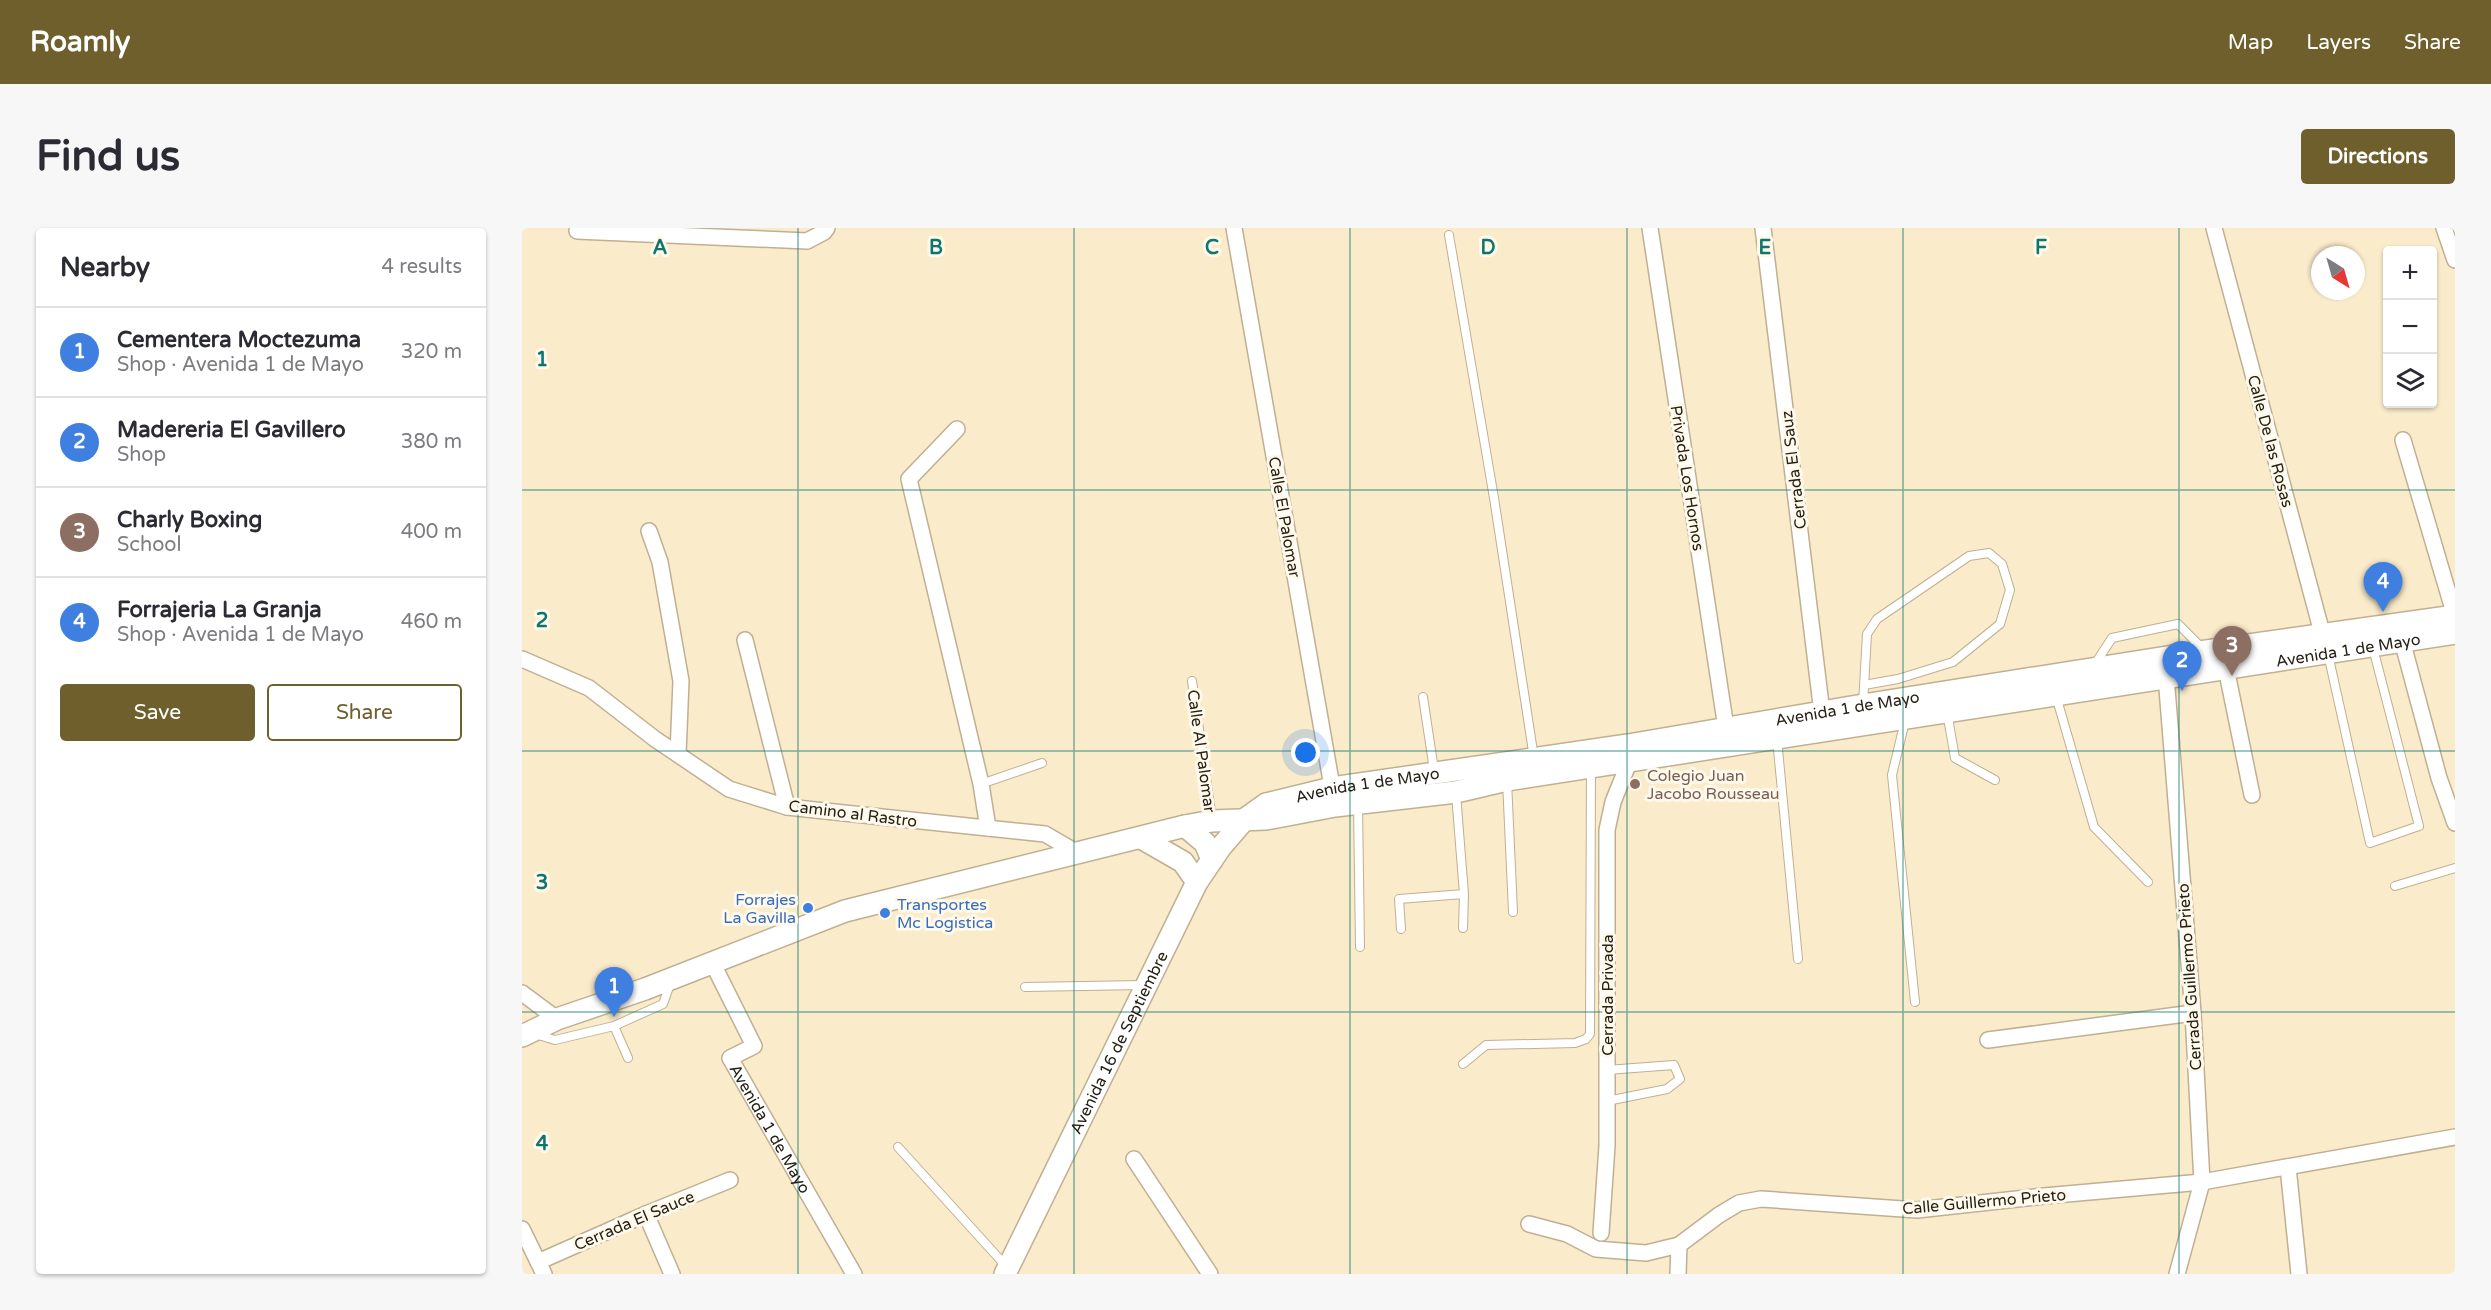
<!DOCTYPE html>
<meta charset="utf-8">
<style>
body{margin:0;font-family:"Varela Round",sans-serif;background:#f7f7f7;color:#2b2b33}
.controls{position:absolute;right:18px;top:18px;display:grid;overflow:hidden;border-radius:6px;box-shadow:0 2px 4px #0004}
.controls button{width:54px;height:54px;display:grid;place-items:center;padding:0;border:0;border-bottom:2px solid #e1e1e2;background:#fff;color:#2b2b33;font:30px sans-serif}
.compass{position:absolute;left:1789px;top:18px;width:54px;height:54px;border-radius:50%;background:#fff;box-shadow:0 2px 4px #0004;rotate:143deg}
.you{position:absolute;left:784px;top:525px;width:21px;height:21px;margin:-15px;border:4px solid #fff;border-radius:50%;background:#1a73e8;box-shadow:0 0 0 9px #1a73e833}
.badge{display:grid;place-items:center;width:39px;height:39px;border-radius:50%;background:#6e5f2c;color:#fff;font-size:20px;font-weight:700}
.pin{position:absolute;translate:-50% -50px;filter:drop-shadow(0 2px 3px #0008)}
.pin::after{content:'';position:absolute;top:32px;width:21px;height:18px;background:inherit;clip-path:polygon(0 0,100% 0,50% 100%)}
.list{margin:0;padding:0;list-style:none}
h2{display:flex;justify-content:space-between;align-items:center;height:78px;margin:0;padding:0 24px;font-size:26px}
h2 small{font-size:20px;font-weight:400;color:#7c7c81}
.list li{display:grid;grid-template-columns:39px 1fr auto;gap:18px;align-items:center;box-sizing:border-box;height:90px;padding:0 24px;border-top:2px solid #e1e1e2}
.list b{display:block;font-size:22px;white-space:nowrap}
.list p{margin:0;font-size:20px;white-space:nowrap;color:#7c7c81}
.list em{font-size:20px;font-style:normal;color:#7c7c81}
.actions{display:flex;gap:12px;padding:18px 24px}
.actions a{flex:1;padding:14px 0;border:2px solid #6e5f2c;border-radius:6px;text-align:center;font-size:21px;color:#6e5f2c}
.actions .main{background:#6e5f2c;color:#fff}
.icon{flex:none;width:33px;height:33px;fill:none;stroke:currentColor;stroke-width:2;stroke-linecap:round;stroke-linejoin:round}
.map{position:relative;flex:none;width:1933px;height:1046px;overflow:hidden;border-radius:6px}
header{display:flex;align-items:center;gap:36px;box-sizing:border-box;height:84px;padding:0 30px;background:#6e5f2c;color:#fff}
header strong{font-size:28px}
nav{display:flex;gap:33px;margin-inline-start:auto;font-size:21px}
.intro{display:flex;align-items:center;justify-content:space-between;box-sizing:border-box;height:144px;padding:0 36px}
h1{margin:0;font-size:42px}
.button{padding:15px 27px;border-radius:6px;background:#6e5f2c;color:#fff;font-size:21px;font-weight:700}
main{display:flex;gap:36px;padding:0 36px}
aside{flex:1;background:#fff;border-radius:6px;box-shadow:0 2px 4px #0004}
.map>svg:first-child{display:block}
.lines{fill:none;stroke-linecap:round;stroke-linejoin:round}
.service-casing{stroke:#bfb092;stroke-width:10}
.minor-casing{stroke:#bfb092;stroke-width:18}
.secondary-casing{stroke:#bfb092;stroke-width:24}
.service{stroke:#fff;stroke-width:8}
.minor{stroke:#fff;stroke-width:15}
.secondary{stroke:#fff;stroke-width:21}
.grid{fill:none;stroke:#0f766e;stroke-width:1.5;stroke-opacity:0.55}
.education-dot{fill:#8d6e63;stroke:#fff9ec;stroke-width:2}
.shop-dot{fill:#3f7fe0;stroke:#fff9ec;stroke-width:2}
.labels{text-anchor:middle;stroke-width:6;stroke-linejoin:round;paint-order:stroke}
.street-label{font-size:16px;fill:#262115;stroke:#fff9ec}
.education-label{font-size:16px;fill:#785e54;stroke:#fff9ec;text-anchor:start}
.shop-label{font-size:16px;fill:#366cbe;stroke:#fff9ec;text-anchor:end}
.grid-label{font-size:20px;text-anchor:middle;font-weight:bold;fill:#0f766e;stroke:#fff9ec;stroke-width:6;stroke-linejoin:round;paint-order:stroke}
</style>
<header>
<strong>Roamly</strong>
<nav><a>Map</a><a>Layers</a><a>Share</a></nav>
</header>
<div class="intro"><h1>Find us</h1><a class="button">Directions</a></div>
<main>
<aside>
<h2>Nearby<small>4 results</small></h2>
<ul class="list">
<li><span class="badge" style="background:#3f7fe0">1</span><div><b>Cementera Moctezuma</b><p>Shop · Avenida 1 de Mayo</p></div><em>320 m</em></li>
<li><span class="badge" style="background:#3f7fe0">2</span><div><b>Madereria El Gavillero</b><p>Shop</p></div><em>380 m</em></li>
<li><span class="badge" style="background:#8d6e63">3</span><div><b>Charly Boxing</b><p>School</p></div><em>400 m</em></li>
<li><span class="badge" style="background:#3f7fe0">4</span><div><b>Forrajeria La Granja</b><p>Shop · Avenida 1 de Mayo</p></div><em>460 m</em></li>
</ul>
<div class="actions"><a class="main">Save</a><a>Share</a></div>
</aside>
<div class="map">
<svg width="1933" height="1046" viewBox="0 0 1933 1046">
<rect width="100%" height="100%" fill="#faebcb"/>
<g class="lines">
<defs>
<path id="service" d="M927,7L972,270L1012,530
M1806,426L1848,615L1897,598L1851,420
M1573,436L1590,410L1656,396L1680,420
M670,453L690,591
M1534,468L1572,599L1626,654
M901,469L912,542
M1341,476L1345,406L1355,391L1447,328L1467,325L1480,336L1488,362L1478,396L1431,434L1376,451L1342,457
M1425,484L1433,530L1473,552
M1383,493L1370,547L1393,774
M1255,511L1276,731
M985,553L991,684
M459,556L520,535
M934,566L942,666L941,700
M836,576L838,719
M1873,658L1933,640
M879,701L877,671L942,666
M503,759L620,757
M92,798L106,830
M13,806L33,812L92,798L141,776L148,756
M941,836L964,817L1053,815L1064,811L1068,806L1069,540
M1085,873L1145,861L1158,851L1152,837L1085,842
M376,919L483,1037"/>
<g id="minor">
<path d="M712,0L812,570"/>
<path d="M1128,0L1204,500"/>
<path d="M1241,0L1300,485"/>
<path d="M1692,0L1803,416"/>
<path d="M1922,0L1933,32"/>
<path d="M55,3L285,13L302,4L305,0"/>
<path d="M435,201L387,251L459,556L466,600"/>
<path d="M1881,212L1933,388"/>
<path d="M127,303L138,334L159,453L156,526"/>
<path d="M1878,405L1917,550L1933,595"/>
<path d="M223,412L265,579"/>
<path d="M0,431L67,460L133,511L207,561L265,579L523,606L554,624"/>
<path d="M1704,440L1730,567"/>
<path d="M1644,448L1671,785L1680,954L1655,1046"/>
<path id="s1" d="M190,734L232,818L208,830L332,1046"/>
<path d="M0,765L35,791"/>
<path d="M1466,812L1671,785"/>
<path d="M612,931L688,1046"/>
<path d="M1766,939L1777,1046"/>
<path d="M124,986L150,1046"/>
<path d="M1007,996L1045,1006L1074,1021L1124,1025L1157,1017L1197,987L1217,975L1239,971L1395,982L1522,968L1680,954L1933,909"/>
<path d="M0,1001L22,1046"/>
<path d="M1079,1005L1085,918V602L1091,574L1108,532"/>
<path d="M16,1034L124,986L208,952"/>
<path d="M1156,1046L1157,1017"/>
</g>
<g id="secondary">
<path d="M663,598L683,615L690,632"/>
<path d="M621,611L661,634L675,654"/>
<path id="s2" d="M0,808L35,791L123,761L323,683L663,598L690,593L744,591L813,578L934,564L985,552L1933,405"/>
<path id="s3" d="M483,1046L675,654L698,620L723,591L744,576L810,560L1106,517L1341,477L1683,423L1933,388"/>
</g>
</defs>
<use href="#service" class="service-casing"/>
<use href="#minor" class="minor-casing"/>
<use href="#secondary" class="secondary-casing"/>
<use href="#service" class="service"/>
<use href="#minor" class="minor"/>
<use href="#secondary" class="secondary"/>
</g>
<path class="grid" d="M276,0V1046M552,0V1046M828,0V1046M1105,0V1046M1381,0V1046M1657,0V1046M0,262H1933M0,523H1933M0,784H1933"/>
<circle class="education-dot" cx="1113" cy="556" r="6"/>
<g class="shop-dot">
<circle cx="286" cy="680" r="6"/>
<circle cx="363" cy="685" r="6"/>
</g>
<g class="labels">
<g class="street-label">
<text transform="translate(1749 213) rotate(75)" y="6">Calle De las Rosas</text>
<text transform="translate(1271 242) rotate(-97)" y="6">Cerrada El Sauz</text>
<text transform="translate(1166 250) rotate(81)" y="6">Privada Los Hornos</text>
<text transform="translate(763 289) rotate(80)" y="6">Calle El Palomar</text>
<text dy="6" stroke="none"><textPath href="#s2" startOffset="1874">Avenida 1 de Mayo</textPath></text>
<text dy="6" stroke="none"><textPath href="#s3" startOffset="1131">Avenida 1 de Mayo</textPath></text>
<text transform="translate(680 523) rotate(82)" y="6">Calle Al Palomar</text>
<text dy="6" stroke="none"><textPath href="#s3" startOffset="645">Avenida 1 de Mayo</textPath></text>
<text transform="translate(331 585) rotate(7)" y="6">Camino al Rastro</text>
<text transform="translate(1667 749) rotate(-94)" y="6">Cerrada Guillermo Prieto</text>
<text transform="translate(1085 767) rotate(-90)" y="6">Cerrada Privada</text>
<text dy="6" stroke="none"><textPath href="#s3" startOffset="258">Avenida 16 de Septiembre</textPath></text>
<text dy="6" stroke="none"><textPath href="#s1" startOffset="202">Avenida 1 de Mayo</textPath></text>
<text transform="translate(1462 973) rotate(-5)" y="6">Calle Guillermo Prieto</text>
<text transform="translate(112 992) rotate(-23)" y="6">Cerrada El Sauce</text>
</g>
<g class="education-label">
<text x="1125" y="553">Colegio Juan<tspan x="1125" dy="18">Jacobo Rousseau</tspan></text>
</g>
<g class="shop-label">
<text x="274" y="677">Forrajes<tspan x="274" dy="18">La Gavilla</tspan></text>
<text x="375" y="682" text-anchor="start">Transportes<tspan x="375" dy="18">Mc Logistica</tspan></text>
</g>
</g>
<g class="grid-label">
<text x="138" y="26">A</text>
<text x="414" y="26">B</text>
<text x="690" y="26">C</text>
<text x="966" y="26">D</text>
<text x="1243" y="26">E</text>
<text x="1519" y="26">F</text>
<text x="20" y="138">1</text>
<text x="20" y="399">2</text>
<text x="20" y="661">3</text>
<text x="20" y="922">4</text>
</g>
</svg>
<div class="controls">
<button>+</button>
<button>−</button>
<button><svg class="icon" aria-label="layers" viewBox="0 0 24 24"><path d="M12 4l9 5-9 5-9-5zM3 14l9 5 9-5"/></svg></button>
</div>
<svg class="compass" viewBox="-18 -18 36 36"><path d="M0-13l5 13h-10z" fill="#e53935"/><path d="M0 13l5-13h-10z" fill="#7c7c81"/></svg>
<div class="you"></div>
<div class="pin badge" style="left:92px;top:789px;background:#3f7fe0">1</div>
<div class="pin badge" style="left:1660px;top:463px;background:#3f7fe0">2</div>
<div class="pin badge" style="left:1710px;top:448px;background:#8d6e63">3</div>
<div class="pin badge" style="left:1861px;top:384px;background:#3f7fe0">4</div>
</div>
</main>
